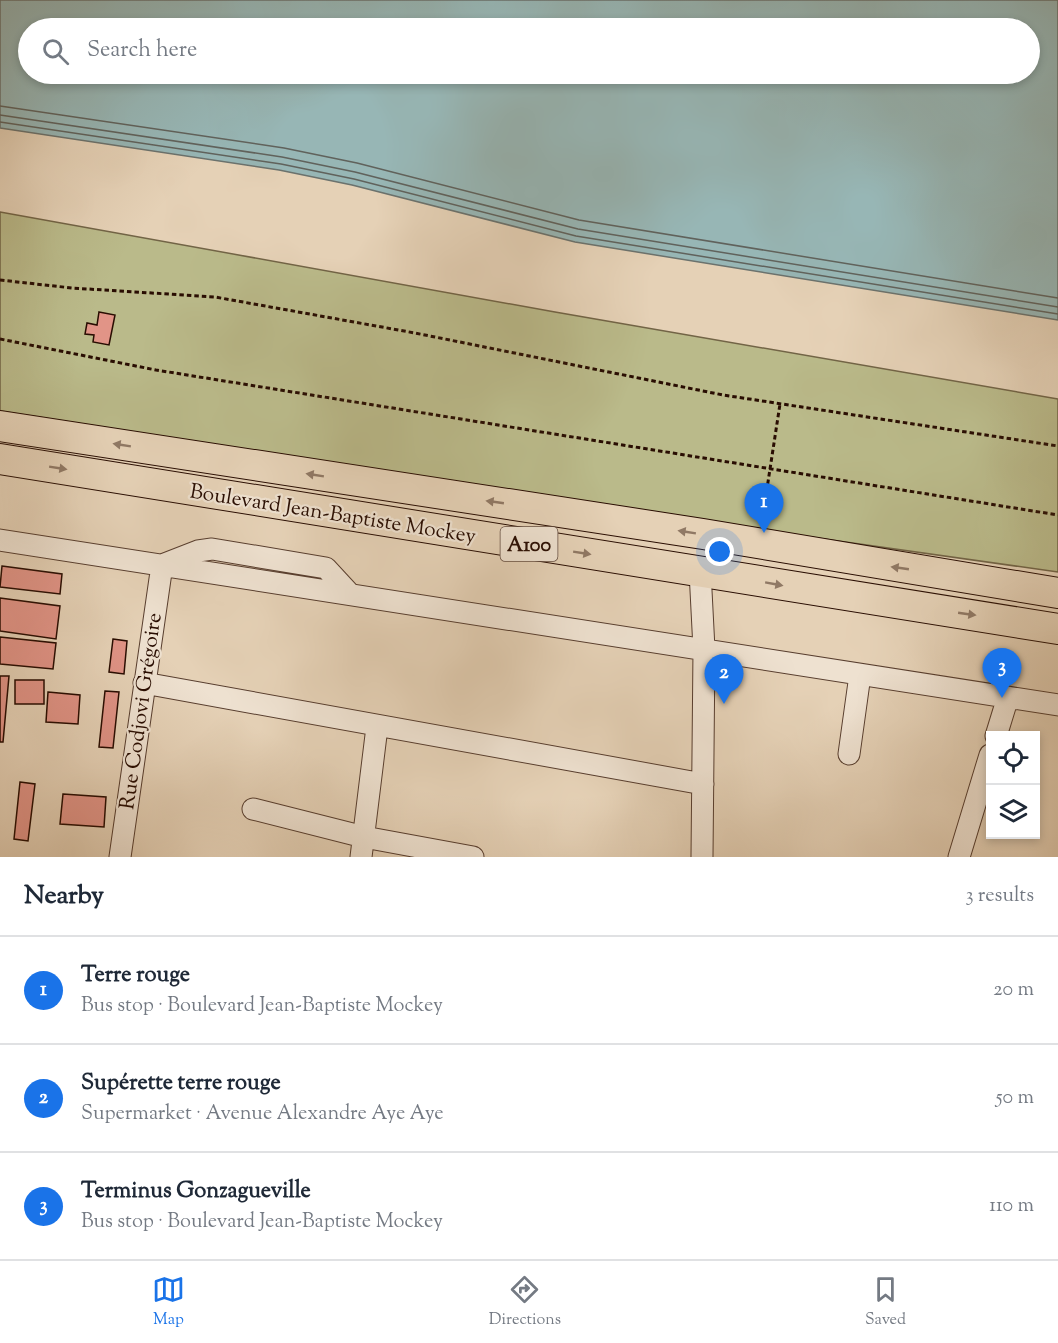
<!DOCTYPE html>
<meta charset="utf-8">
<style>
body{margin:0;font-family:"Sorts Mill Goudy",serif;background:#f6f6f7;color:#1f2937}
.controls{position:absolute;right:18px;bottom:18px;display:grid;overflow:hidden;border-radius:0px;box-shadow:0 3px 9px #0003}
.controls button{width:54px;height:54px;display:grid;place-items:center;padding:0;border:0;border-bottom:2px solid #e0e1e3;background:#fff;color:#1f2937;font:30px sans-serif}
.you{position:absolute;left:720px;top:552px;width:21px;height:21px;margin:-15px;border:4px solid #fff;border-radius:50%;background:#1a73e8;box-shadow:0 0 0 9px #1a73e833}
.badge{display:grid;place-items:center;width:39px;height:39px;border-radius:50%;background:#1a73e8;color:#fff;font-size:20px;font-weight:700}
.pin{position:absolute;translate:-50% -50px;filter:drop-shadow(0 2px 3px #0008)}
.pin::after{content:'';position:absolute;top:32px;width:21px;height:18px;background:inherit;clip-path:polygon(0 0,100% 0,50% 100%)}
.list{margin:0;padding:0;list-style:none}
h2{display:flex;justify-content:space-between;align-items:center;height:78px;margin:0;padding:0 24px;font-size:26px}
h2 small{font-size:20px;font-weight:400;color:#747a83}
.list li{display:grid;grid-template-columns:39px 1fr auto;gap:18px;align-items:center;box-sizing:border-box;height:108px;padding:0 24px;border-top:2px solid #e0e1e3}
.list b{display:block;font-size:22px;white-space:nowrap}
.list p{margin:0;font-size:20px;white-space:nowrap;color:#747a83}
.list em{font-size:20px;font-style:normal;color:#747a83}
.icon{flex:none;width:33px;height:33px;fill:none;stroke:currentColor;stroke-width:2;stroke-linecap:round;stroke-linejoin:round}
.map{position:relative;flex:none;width:1058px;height:857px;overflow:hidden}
.search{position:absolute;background:#fff;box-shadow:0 3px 9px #0003;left:18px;right:18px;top:18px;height:66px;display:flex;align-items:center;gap:15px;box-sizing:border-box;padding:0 21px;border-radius:33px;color:#747a83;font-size:22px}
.sheet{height:402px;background:#fff}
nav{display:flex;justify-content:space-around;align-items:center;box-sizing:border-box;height:84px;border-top:2px solid #e0e1e3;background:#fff;font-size:16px;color:#747a83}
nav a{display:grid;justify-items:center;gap:3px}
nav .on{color:#1a73e8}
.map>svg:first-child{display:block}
.green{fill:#baba8a;stroke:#726446;stroke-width:1.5}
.water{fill:#97b6b5;stroke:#6b726d;stroke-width:1.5;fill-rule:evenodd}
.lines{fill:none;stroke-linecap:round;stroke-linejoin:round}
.shore{stroke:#60625c;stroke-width:1.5}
.building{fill:#e19487;stroke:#290d02;stroke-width:1.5}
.minor-casing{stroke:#583e2f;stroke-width:23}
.highway-casing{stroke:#290d02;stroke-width:32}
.path{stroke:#290d02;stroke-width:3;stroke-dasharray:4.5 3;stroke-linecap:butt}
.minor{stroke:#eee1d0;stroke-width:21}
.highway{stroke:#e5d1b6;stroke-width:30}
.oneway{fill:#907965}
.labels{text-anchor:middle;stroke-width:4.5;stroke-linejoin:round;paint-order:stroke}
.shield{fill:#eee1d0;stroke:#644d40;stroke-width:1.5}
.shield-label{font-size:20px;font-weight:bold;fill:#290d02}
.street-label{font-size:21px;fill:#290d02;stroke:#eee1d0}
</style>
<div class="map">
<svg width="1058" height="857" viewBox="0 0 1058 857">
<rect width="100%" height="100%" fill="#e5d1b6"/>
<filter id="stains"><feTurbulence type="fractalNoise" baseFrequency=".00333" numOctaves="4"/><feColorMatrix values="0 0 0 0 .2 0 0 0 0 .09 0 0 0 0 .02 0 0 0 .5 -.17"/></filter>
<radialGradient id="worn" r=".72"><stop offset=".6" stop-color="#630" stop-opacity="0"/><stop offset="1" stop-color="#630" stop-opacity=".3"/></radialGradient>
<path class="green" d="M0,212L555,312L1058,399V572L724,525L0,411Z"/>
<path class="water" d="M0,0H1058V320L575,242L352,185L279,170L0,128ZM28,28H1030V74H28Z"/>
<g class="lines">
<path class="shore" d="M0,106L284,148L357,163L579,220L1058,298
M0,115L282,157L355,172L578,229L1058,307
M0,122L281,164L354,179L576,236L1058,314"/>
</g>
<path class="building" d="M99,312L115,315L109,345L93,342L94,335L85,334L87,323L97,325Z
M2,566L62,574L60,594L0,587Z
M0,598L60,606L56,639L0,631Z
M0,637L56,643L53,669L0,664Z
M113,639L127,641L124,674L109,672Z
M0,676H9L3,742H0Z
M15,680H44V704H15Z
M105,691L119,692L113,748L99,747Z
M48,692L80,695L78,724L46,722Z
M20,782L35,784L28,841L14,839Z
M63,794L106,797L104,827L60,824Z"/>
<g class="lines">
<defs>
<path id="minor" d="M0,540L1058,705
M700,571L704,649L702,857
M144,683L703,784
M996,736L1008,697
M849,754L860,675
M253,809L364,837L473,857
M120,857L162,565L198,551L212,549L326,568L350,594
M361,857L377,727
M959,857L990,755"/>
<path id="highway" d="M0,426L703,534L1058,593
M0,459L1058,629"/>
</defs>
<use href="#minor" class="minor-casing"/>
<use href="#highway" class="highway-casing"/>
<path class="path" d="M0,280L72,288L215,297L415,333L723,395L1058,446
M0,339L156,370L1058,515
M762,521L780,404"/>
<use href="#minor" class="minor"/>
<use href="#highway" class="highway"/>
</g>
<defs><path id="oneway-solid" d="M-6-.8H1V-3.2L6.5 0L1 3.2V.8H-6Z" transform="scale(1.5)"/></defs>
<g class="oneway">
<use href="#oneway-solid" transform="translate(122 445) rotate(-171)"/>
<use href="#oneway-solid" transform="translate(58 468) rotate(9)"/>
<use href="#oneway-solid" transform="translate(315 475) rotate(-171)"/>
<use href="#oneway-solid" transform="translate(495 502) rotate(-172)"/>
<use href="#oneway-solid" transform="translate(687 532) rotate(-171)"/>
<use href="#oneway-solid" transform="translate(582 553) rotate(9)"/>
<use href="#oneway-solid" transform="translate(900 568) rotate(-172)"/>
<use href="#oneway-solid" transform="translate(774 584) rotate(10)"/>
<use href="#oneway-solid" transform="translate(967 614) rotate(8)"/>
</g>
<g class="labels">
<rect class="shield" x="500.5" y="527" width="57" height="34" rx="4.5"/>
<g class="shield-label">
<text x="529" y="551">A100</text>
</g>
<g class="street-label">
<text transform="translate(333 513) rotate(9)" y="7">Boulevard Jean-Baptiste Mockey</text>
<text transform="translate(140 711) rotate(-82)" y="7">Rue Codjovi Grégoire</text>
</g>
</g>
<rect width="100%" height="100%" filter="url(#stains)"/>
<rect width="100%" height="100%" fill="url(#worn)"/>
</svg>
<div class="controls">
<button><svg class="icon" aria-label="locate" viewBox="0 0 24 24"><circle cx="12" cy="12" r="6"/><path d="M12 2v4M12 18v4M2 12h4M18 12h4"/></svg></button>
<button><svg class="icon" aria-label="layers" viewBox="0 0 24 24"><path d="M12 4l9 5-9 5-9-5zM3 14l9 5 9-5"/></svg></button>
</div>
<div class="you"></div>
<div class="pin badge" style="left:764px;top:533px">1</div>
<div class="pin badge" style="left:724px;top:704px">2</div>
<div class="pin badge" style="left:1002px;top:698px">3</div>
<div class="search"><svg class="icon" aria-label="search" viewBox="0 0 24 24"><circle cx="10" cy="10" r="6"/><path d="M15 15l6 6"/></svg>Search here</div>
</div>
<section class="sheet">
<h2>Nearby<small>3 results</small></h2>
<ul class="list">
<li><span class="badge">1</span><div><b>Terre rouge</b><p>Bus stop · Boulevard Jean-Baptiste Mockey</p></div><em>20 m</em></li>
<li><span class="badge">2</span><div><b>Supérette terre rouge</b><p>Supermarket · Avenue Alexandre Aye Aye</p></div><em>50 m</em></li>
<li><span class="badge">3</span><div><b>Terminus Gonzagueville</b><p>Bus stop · Boulevard Jean-Baptiste Mockey</p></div><em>110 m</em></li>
</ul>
</section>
<nav>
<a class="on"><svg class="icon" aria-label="map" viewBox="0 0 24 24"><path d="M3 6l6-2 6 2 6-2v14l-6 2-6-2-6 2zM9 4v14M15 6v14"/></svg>Map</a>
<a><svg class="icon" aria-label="directions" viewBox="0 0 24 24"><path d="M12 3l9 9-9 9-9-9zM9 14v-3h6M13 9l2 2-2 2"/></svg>Directions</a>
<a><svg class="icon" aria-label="saved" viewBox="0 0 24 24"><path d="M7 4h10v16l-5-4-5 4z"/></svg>Saved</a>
</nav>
